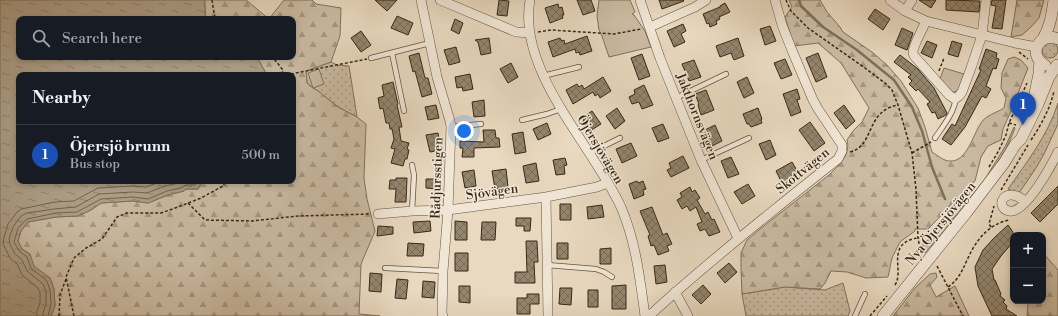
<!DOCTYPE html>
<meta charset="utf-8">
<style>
body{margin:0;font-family:"Libre Bodoni",serif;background:#20242c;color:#f1f3f6}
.controls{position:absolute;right:12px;bottom:12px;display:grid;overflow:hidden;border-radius:8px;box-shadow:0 2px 6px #0003}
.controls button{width:36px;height:36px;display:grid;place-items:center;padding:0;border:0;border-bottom:1px solid #363941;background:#171b24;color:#f1f3f6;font:20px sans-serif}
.you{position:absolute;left:464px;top:131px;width:14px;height:14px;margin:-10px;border:3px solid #fff;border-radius:50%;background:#1a73e8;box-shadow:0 0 0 6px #1a73e833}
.badge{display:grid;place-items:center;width:26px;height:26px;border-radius:50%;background:#c59692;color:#fff;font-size:13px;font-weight:700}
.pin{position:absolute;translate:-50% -33px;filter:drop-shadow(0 1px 2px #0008)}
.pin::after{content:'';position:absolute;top:21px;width:14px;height:12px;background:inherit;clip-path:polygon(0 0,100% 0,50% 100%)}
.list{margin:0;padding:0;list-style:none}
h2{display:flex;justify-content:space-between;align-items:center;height:52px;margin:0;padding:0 16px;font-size:17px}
h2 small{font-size:13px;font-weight:400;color:#9ea1a6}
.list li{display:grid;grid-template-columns:26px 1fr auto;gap:12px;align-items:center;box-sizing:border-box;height:60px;padding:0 16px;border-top:1px solid #363941}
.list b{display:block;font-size:15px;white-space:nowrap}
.list p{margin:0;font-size:13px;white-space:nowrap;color:#9ea1a6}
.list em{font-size:13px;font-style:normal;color:#9ea1a6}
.icon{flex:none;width:22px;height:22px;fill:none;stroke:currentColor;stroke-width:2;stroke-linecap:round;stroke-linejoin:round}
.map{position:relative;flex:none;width:1058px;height:316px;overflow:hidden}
.search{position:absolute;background:#171b24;box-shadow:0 2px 6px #0003;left:16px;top:16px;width:280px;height:44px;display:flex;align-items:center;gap:10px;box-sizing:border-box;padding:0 14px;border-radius:8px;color:#9ea1a6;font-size:15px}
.panel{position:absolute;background:#171b24;box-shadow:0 2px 6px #0003;left:16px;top:72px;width:280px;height:112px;border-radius:8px}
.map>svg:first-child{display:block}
.grass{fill:url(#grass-dots);stroke:#80725c}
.forest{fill:url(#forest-firs);stroke:#80725c}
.park{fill:#cbbba3;stroke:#80725c}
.water{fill:url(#water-ripples);stroke:#7d6f59}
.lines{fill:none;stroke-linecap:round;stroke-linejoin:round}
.shore{stroke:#71634e;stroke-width:1}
.stream{stroke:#7d6f59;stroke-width:2.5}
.building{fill:url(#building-cross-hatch);stroke:#362916}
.service-casing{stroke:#635540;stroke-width:6}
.minor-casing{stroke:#635540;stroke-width:10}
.tertiary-casing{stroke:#635540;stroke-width:12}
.path{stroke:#362916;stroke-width:1.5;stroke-dasharray:3 2;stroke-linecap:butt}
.service{stroke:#f1e6d6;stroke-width:4.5}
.minor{stroke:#f1e6d6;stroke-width:9}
.tertiary{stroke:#f1e6d6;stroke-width:11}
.labels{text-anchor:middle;stroke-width:3;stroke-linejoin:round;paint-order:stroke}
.street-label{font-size:13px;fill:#362916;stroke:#f1e6d6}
</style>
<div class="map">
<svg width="1058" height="316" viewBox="0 0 1058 316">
<defs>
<pattern id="grass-dots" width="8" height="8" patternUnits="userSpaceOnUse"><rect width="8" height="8" fill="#cbbba3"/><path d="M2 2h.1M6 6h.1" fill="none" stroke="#a69884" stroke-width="1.8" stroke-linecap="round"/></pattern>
<pattern id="forest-firs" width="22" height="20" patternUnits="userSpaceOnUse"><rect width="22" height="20" fill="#cbbba3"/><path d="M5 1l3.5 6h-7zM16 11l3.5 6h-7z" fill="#a69884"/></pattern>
<pattern id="water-ripples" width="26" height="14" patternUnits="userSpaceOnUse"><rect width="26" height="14" fill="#ac9d86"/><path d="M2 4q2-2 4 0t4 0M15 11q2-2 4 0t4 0" fill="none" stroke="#8d806d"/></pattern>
<pattern id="building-cross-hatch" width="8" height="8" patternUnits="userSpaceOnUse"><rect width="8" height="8" fill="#93856e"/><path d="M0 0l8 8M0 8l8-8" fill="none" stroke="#796d59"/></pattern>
</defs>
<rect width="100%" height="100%" fill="#e9d9c0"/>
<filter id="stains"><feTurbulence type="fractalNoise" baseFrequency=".005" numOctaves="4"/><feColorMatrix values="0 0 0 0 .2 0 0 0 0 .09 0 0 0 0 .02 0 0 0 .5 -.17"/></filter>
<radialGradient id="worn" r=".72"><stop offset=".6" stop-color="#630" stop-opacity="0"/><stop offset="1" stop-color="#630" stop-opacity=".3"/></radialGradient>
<path class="grass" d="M1042 50a8 8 0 1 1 16 0a8 8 0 1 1-16 0Z
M331,62L337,65L349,66L357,117L338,107L318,91L313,88L307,83L306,71Z
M1058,103V124L1044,154L1036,168L1019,193L1008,189C1027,162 1048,135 1058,103Z
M1014,127L1015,128C1005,156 986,180 967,203C953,220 939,237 925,253L923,249V242L931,239L945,225L957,214L985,179L1006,145Z
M843,283L850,311L848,316H746L742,294L785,287L825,290Z"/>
<path class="forest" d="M205,0H246L269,19L284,0H312L316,4L341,8L340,36L331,62L306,71L307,83L313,88L318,91L338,107L357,117L366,124L364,178L367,199L375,231L361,264L359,314L380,316H51L55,306L54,289L50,278L33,266L30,254L22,249L18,241L21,231L28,222L56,217L78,216L91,210L101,203L133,201L148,203L168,195L184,191L186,189H198L202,181H293V75H267L258,59C249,59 239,61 231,57H293V19H205C206,13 204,6 205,0Z
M789,0H820L827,12L840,27L843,32L872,52L887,65L901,81L918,108L925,127L932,152C937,155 944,161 949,161C967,163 973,134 981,123C986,115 996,113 1004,108L1006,98L1001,88L1002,73L1008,59L1014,57L1021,60L1028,68L1011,111L1003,129L1001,140L988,146L981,157L975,181L928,229H915V231L900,242L892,258L888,277L866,278L847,272L831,271L825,283L820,289L785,287L742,294L741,269V253L747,240L765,225L829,175C839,165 851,155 847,140L853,131L862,122L869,108L841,63L818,43L794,46L785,17L792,7Z
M1017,0H1044L1039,18L1031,27L1022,35L1011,37Z
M1043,253L1058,270V316H1027L1028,305L1024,301H1043Z
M936,273L937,277L930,285L936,297L955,286L969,316H893L915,288L930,274Z"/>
<path class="park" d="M599,0H630L635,12L632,14L634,15L645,31L651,47L609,57L602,36L599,30L597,16Z
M944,68L964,74C962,81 959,98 948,90C945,88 942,83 940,79Z
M319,69L324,84L313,88L308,73Z"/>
<path class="water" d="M0,0H205C204,6 206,13 205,19H19V57H231C239,61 249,59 258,59L267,75H19V181H202L198,189H186L184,191L168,195L148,203L133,201L101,203L91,210L78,216L56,217L28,222L21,231L18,241L22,249L30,254L34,266L50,278L54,289L55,306L51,316H0Z"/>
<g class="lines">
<path class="shore" d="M37,316V311L40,303V292L38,288L22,275L17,264L10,258L3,244L4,237L8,224L17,212L21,209L26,208L55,202L74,201L98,188L132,186L146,187L162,181
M43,316V313L46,304V291L43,284L27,271L22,260L15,254L10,244L9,239L13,227L21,216L27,213L54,209L76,207L99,194L133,192L147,193L165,186L179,183L182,181
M48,316L51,304L50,290L47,281L31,268L27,257L19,251L14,242L18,228L27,219L56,213L77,212L101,199L133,197L148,199L167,191L181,188L186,185H195L197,181"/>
<path class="stream" d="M799,0L801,6L823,27L857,50L894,80L912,107L922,131L932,167L945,199"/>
</g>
<path class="building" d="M375,0H397L387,11Z
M499,0L509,1L507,16L497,15Z
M577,0H591L595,11L583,15Z
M659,0H683L684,1L662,9Z
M919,0H936L931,8Z
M946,0L980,1L979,12L946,10Z
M992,0H1006L1002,29L992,28L996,6L991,5Z
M725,3L730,12L719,17L720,19L716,21L717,24L710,27L709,23L707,24L703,14L720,7V6Z
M558,4L559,8L562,7L564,15H562L563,18L550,23L545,8Z
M875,9L890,19L883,30L868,19Z
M397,16L413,23L408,35L391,28Z
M455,19L463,23L459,34L451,30Z
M683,24L686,31L681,34L685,42L674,47L667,31Z
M770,26L776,41L765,45L760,29Z
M902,28L913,33L907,50L895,45Z
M361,31L371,45L361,52L351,38Z
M587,36L592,51L580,55L579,52L576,53L575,49L553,57L548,42L560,38L562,41L564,40L565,44Z
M489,38L491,53L481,55L478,42L475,40Z
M738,38L744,56L734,60L731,53L720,57L716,46Z
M927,41L937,45L932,58L921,53Z
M952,41L962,44L958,57L948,54Z
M456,47L460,62L449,65L444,50Z
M986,49L997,53L996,58L999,59L996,69L993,68L986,86L991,89L986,98L982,96L965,127L951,145L942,139L952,124L955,126L981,70L979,69Z
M419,53L425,78H428L432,94L422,97L415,71L413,72L409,56Z
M818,53L827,77L816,82L806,58Z
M642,54L650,76L639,80L631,58Z
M900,55L918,69L934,88L947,113L946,115L938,119L935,112L932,113L927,104L930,102L918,89L916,91L909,84L912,81L908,77L911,75L894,62Z
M785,59L792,75L781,79L774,63Z
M694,60L701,77L689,81L682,64Z
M511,63L518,77L508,83L500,69Z
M470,74L473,89L463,91L462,87L457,88L455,77Z
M603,77L611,91L600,98L598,94L595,96L593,92L573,104L566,90L577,84L579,87L582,85L584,89Z
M747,77L754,93L744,98L737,82Z
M393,82L398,104L397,105L402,127H399L401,141L409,143L407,149L409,150L407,159H405L403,166L391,163L395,149L391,148L394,139L392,129H390L389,123H386L383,108L380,109L378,98L384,96L382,85Z
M644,85L653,105L642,109L639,102L632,104L629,97L635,94L634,90Z
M797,89L800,99L797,100L801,112L791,116L783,94Z
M706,90L714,110L701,115L698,105L699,104L695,94Z
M484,100L485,116L474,117L472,102Z
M436,105L439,118L428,120L425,107Z
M844,105L855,121L846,129L834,113Z
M617,108L625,121L615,129L606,116Z
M758,108L762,119L761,120L762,123L751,127L749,124H747L743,114Z
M592,111L601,124L590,131L588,128L586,130L581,123L584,121L582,118Z
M810,122L825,143L814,151L799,130Z
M547,123L551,134L538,140L533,129Z
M663,124L669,138L658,142L652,128Z
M715,125L722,141L710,147L703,131Z
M483,130H495L496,138H499L500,147L474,148V157H462L463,148H460V141L484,142Z
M523,132L526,152L515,154L512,134Z
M438,133L441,150L430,152L426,135Z
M770,140L776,155L766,160L759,144Z
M631,143L637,156L622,163L616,149Z
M683,156L689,168L671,177L667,170L671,168L669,163Z
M731,157L739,174L728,178L721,161Z
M565,158L567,165L564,166L565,174L556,175L553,160Z
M792,162L799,174L782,183L776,171Z
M536,163L539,181L526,183L523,166Z
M506,169L508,187L495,189L492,171Z
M474,170L476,186L465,188L462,172Z
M396,178H407L406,202H395L396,189H389L390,180H396Z
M426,179H438L437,189L426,188Z
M637,181L638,183L643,181L646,189L643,190L644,195L634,199L629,184Z
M748,184L755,196L742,204L734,192Z
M1058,186V204L1040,222L1031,213Z
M690,187L692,192L695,190L700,198L697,200L705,214L708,212L712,220L714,219L720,232L709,236L705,229L700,231L697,224L702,222L696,207L690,211L687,206L682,209L677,200L682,197L680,193Z
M560,204H571V220H560Z
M602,205L604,217L588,219L587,207Z
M652,207L663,235L667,233L672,244L667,246L669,251L658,255L654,245L651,246L648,236L650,235L640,211Z
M516,218H531L530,231H524V226H516Z
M430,221L431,231L414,233L413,222Z
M455,221L467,222V240H455Z
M482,222H496L495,240H481Z
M1008,225L1013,232V242L1001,256L992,269L994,280H995L1001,294L1000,296L1005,300L1003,302L1007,306L1006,309L1017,316H992L978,286L975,267L983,250L994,238Z
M378,226L393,227V234L377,236Z
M526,241H537L538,262H534L535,283H515V272H527Z
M408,243L424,244L423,256H407Z
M557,243H568V259H557Z
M611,248V264H600V249Z
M455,253H468V271H455Z
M729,263L737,272L725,283L717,273Z
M665,265L667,282L656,284L654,266Z
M370,273L382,274L381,292L369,291Z
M397,279L408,280L406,299L395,298Z
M423,281L435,282L434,298L422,297Z
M626,285V309H612V286Z
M703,285L711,294L701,304L692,295Z
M459,286H470V303L459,302Z
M560,288H572L571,305L559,304Z
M588,290H598V307H588Z
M527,294H539V304H530V314H517V298H527Z"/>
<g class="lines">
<defs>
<path id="service" d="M392,53L404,111
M371,58L430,43
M543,76L579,67
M676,98L726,74
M522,120L547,114L561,109
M451,127L481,124
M935,138C943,126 954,113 956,98
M590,154L592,152L620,138
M701,160L749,138
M412,211L414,175L412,165
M547,265L596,269L604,272L612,277
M385,268L443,271
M855,316L865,294"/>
<path id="minor" d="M421,0L437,77L450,121L451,127L448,210L443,271L442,313L443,316
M440,0L516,32L530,33
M530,0C517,71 593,146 621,207C636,242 640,279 645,316
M640,0L660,58L676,98L701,160L738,238
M890,0L905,11L926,21L1015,43L1037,47
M905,11L912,0
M926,21C923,28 913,46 913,52C913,55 914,56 916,58L949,95L955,99L959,96L962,92L971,68L982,35L986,0
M650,27L695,7L706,0
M546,197L548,316
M1026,202C1004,183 994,208 1009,211C1025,215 1052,164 1058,152
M378,214L412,211L448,210L546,197L597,187L607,183
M675,292L688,316
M649,316C709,261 773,210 838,159L842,151V145L818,109L813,100L791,48L782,25L775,0"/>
<path id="tertiary" d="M1043,39C1050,27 1052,14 1054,0
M1045,65C1027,55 1039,31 1058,39
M1034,98L1039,74L1040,61
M883,316L966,213L1004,163L1015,145L1021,139L1038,104L1049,77L1057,65"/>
</defs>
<use href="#service" class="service-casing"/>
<use href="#minor" class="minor-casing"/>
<use href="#tertiary" class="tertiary-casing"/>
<path class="path" d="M212,0L215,19
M786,0L791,11L808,28L865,68L885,83L892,90L898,105L912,153L916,189L918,238L920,249L922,252
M538,32L551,30L614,34L641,29
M1019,52L1028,59
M270,57L275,60L283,70L282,75
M939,71L944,58
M286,75L367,59
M1018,104L1024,106
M1009,123L1016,125
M1031,140C1041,125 1050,109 1054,91
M850,152C875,146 865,111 898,105
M912,153L931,142
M989,167L998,152L1006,135L1009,123L1027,83
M1001,190L1028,145
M188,203L205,220L252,221L298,216L370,214
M991,227L989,224L994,206
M937,266L963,316
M895,285C902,274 894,260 900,248C907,236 920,240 930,234C942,226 952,214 961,203
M948,287C960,279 963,268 969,256C977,239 990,223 1010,220
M59,316L60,295L66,279
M74,316L66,277L74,258L86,248L102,239L117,217L127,213H161L178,207L201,198L223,186L226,181
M870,316L887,296"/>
<use href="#service" class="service"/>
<use href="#minor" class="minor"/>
<use href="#tertiary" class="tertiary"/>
</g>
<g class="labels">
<g class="street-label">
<text transform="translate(698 116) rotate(68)" y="5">Jakthornsvägen</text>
<text transform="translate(601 149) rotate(59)" y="5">Öjersjövägen</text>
<text transform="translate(802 170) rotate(-39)" y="5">Skottvägen</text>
<text transform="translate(436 178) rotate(-88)" y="5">Rådjursstigen</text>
<text transform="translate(492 191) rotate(-8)" y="5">Sjövägen</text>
<text transform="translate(940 223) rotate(-51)" y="5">Nya Öjersjövägen</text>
</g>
</g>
<rect width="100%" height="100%" filter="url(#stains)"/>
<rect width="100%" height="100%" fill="url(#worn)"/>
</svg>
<div class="controls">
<button>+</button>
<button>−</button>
</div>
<div class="you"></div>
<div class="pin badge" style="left:1023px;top:125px;background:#1a4fb4">1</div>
<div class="search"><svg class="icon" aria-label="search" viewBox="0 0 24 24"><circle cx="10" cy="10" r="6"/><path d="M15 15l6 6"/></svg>Search here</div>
<section class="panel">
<h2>Nearby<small></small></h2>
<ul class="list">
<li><span class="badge" style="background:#1a4fb4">1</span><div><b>Öjersjö brunn</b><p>Bus stop</p></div><em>500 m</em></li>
</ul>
</section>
</div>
